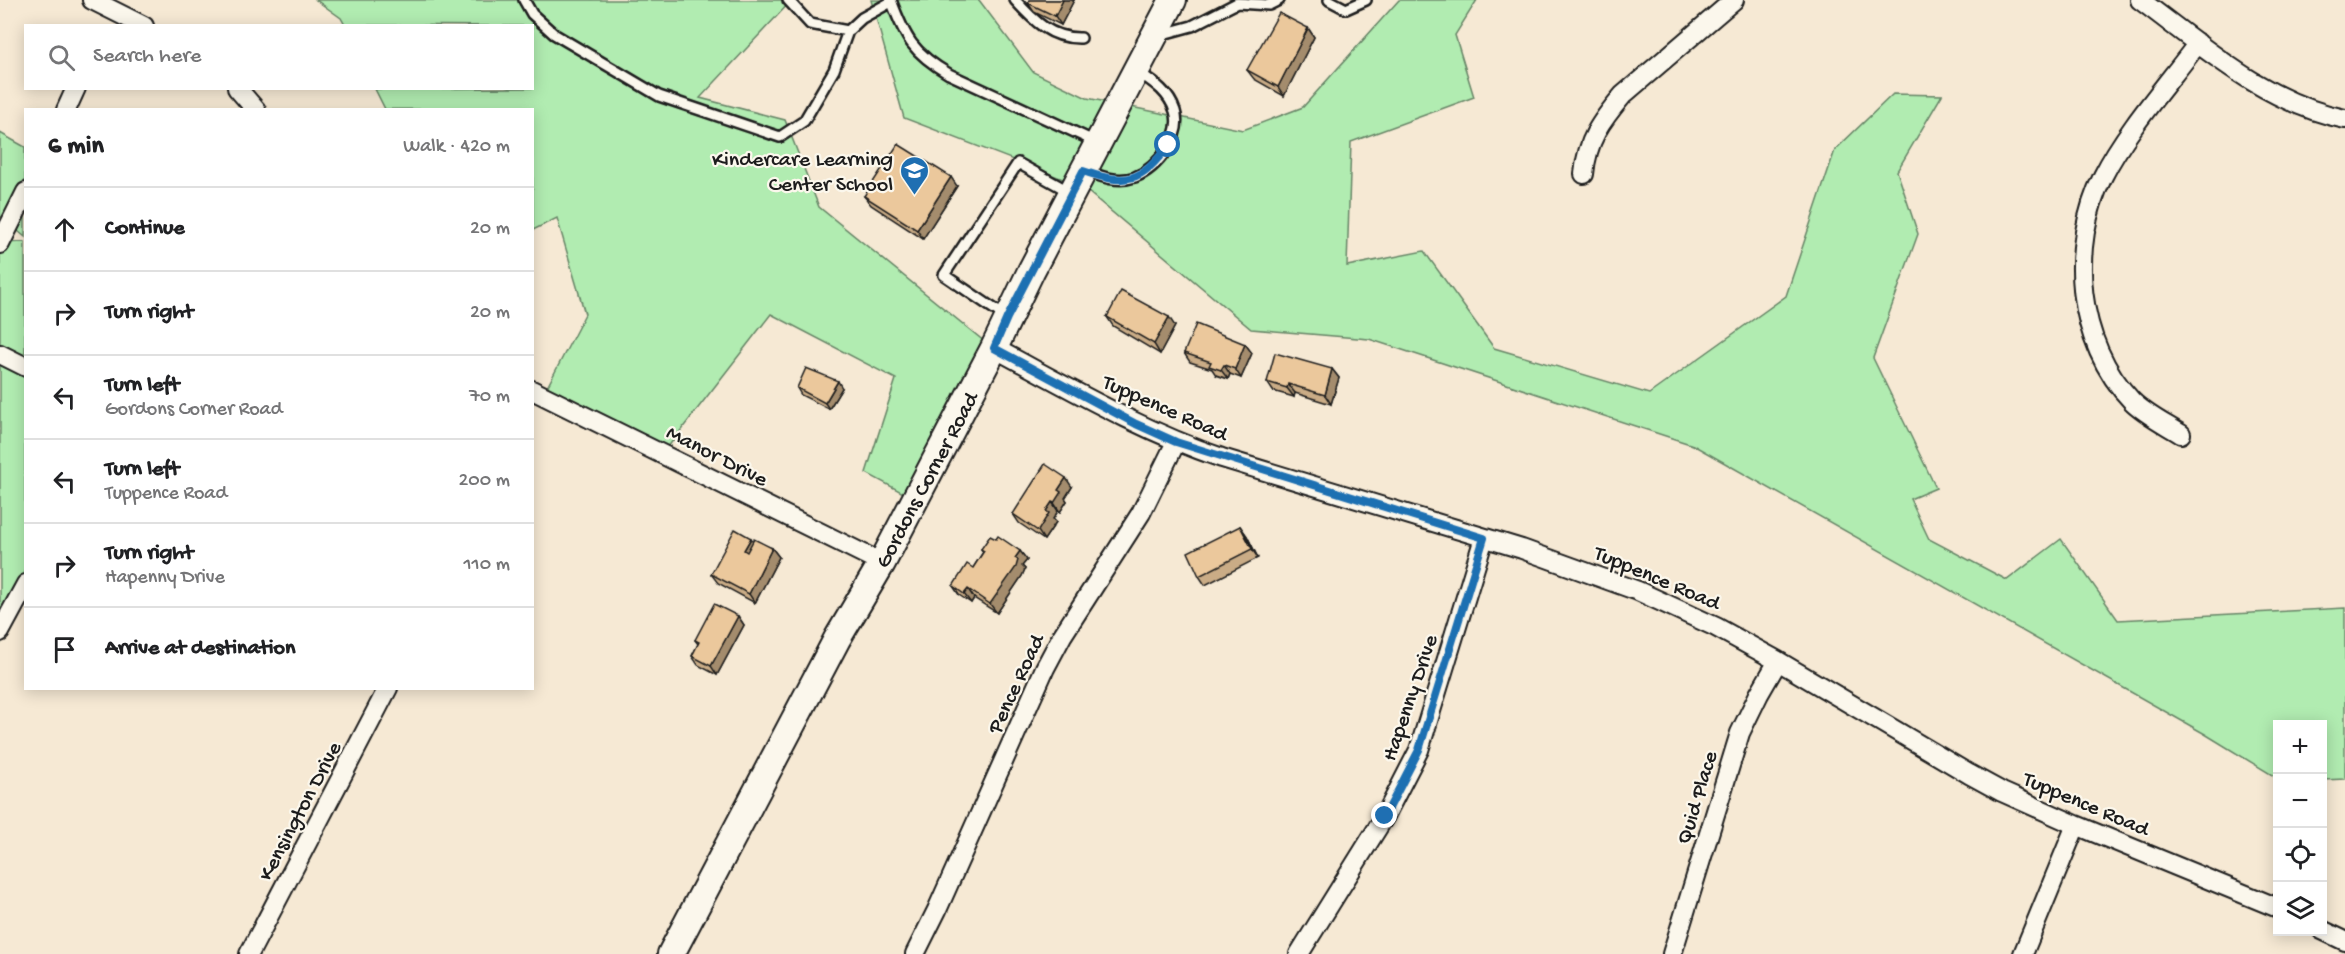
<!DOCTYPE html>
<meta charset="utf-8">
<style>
body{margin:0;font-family:"Gochi Hand",sans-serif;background:#f6f6f6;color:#202124}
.controls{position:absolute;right:18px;bottom:18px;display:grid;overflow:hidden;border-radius:0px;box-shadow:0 3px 15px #0003}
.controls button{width:54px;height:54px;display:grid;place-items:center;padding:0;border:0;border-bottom:2px solid #e0e0e0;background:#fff;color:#202124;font:30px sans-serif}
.stop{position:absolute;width:18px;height:18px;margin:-14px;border:4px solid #1f6fb2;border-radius:50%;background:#fff}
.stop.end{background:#1f6fb2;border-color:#fff;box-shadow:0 2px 6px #0008}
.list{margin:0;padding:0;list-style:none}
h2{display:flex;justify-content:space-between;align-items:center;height:78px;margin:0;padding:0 24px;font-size:26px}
h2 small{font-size:20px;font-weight:400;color:#757577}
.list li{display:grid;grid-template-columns:39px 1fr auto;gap:18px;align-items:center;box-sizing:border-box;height:84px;padding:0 24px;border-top:2px solid #e0e0e0}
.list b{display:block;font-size:22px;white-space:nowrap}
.list p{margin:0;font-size:20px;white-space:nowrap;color:#757577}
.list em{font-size:20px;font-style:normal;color:#757577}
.icon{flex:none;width:33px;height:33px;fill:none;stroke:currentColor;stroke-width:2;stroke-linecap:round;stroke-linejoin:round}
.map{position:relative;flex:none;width:2345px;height:954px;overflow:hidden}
.search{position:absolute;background:#fff;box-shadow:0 3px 15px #0003;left:24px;top:24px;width:510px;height:66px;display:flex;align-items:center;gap:15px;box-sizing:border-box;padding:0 21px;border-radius:0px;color:#757577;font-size:22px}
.panel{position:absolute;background:#fff;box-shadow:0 3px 15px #0003;left:24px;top:108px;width:510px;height:582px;border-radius:0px}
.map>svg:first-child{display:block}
.green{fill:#b1ecb1;stroke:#668466;stroke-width:1.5}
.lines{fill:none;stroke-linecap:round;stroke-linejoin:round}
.lane-casing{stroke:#1c1c1c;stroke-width:14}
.street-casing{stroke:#1c1c1c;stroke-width:22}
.secondary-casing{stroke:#1c1c1c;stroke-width:30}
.lane{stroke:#fbf7ec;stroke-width:9}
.street{stroke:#fbf7ec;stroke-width:18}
.secondary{stroke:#fbf7ec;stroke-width:26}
.wall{fill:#caac86;stroke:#1c1c1c;stroke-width:1.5}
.shaded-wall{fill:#a48c6d;stroke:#1c1c1c;stroke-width:1.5}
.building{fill:#ebc89c;stroke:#1c1c1c;stroke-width:1.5}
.route{stroke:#1f6fb2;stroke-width:8}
.labels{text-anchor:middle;stroke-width:4.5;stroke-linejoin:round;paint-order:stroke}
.poi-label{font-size:22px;fill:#1c1c1c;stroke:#fbf7ec;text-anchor:end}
.street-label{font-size:22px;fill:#1c1c1c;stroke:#fbf7ec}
</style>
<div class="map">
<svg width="2345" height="954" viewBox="0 0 2345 954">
<rect width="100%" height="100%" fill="#f6e9d4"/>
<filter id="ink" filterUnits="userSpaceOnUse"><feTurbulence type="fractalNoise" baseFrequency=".0167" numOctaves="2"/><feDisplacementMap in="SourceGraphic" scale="12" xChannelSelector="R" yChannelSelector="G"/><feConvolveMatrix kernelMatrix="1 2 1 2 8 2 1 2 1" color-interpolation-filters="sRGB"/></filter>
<g filter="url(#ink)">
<path class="green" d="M316,0H792L700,98L785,120L819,207L996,351L918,501L866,473L896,379L771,314L657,461L539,403L585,314L557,218L533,230L532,110L385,109L375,89L532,88V26L345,25L341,18Z
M871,0H979L1033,72L1087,98L1243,130L1303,107L1399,0H1477L1455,35L1474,97L1351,142L1347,266L1424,251L1494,348L1649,394L1786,296L1835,150L1893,94L1942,95L1897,171L1918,234L1873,358L1936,488L1910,499L1929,539L2007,580L2061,539L2118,620L2345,608V779L2323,780L2322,724H2278L2277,778L2205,734L1693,445L1369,339L1251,329L1081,186L904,118Z
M0,133L25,147V237L0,216Z
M25,242V600L0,645V243Z"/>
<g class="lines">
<defs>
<path id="lane" d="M524,0L532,14L554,34L659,96L780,137L804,121L834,70L848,31L862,18L891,2
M788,0L810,24L848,31
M891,0C905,38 913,53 949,74L1096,142
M1015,0C1033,20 1051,39 1081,38
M1329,0L1346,9L1366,0
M1159,35L1192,26L1237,3L1269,5L1279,0
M1086,171C1102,177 1118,183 1135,177C1158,168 1183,135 1175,111C1169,92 1153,82 1137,71
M1006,317L944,275L1018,163L1070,192"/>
<path id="street" d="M92,0L144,26
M2140,0C2204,47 2265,103 2345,119
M237,88L256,110
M66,110L76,88
M1584,174C1587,140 1601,121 1623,95L1734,0
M0,244L26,192
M994,348C1069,388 1142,431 1222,458L1522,549L1638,591L1716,627L1778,661L1969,774L2002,792L2076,825L2278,908
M0,354L26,367
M532,390L882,563
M2181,434C2165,424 2145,414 2132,401C2076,343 2068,246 2103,176C2125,132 2168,83 2198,43
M0,632L26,584
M2322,930L2345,941
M249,954L388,688
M915,954L937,910L1045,668L1062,636L1141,513L1176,442
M1299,954L1385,816L1419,750L1484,538
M1672,954L1740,733L1759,694L1778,661
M2023,954L2076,825"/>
<path id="secondary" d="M671,954L837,639L882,563L994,348L1031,271L1173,0"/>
</defs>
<use href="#lane" class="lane-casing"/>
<use href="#street" class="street-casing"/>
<use href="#secondary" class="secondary-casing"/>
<use href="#lane" class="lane"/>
<use href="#street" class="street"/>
<use href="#secondary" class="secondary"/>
</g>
<path class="wall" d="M1030,0H1074L1061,25L1034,12L1028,3Z
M1308,28L1314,37L1284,96L1254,79L1247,70Z
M957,186L923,239L871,205L864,196Z
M1107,317L1175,326L1160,354L1113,326Z
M1245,344L1252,353L1241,378L1230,374L1228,379L1216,375L1212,369L1190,362L1184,353Z
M1332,369L1339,378L1331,404L1295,393L1294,397L1273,391L1267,382Z
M797,388H842L829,409L801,395Z
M1072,487L1065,498L1067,501L1060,512L1058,511L1053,519L1056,522L1044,540L1019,523L1013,514Z
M1240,526L1247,536L1258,558L1205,585L1199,576Z
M996,539L1020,551L1027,560L1022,566L1025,569L1022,576L997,613L974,598L971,603L959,595L953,586L973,568L983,552L981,549Z
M753,541L772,548L779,557L755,603L718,583L711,574Z
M738,616L744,625L717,675L698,665L692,656L698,644L695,640Z"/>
<path class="shaded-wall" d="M1063,0H1074L1061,25L1055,16Z
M1308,28L1314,37L1284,96L1278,87Z
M951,177L957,186L923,239L917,230Z
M1169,317L1175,326L1160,354L1154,344Z
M1245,344L1252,353L1241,378L1235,369Z
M1224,365L1230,374L1228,379L1221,370Z
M1332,369L1339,378L1331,404L1325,395Z
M838,381L842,388L829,409L825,403Z
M1288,384L1295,393L1294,397L1287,388Z
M1066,478L1072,487L1065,498L1067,501L1060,512L1054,503L1058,490Z
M1052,502L1058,511L1053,519L1056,522L1044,540L1038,531L1046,511Z
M1240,526L1247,536L1258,558L1252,549Z
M751,538L757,547L750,559L744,550Z
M772,548L779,557L755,603L749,594Z
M1020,551L1027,560L1022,566L1025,569L1022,576L997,613L990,604L1015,558Z
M968,589L974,598L971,603L964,594Z
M738,616L744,625L717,675L711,666Z"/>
<path class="building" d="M1030,0H1063L1055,16L1028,3Z
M1279,13L1308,28L1278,87L1247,70Z
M898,144L951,177L917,230L864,196Z
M1121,291L1169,317L1154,344L1107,317Z
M1196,324L1245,344L1235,369L1224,365L1221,370L1209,366L1211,362L1184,353Z
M1275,353L1332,369L1325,395L1288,384L1287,388L1267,382Z
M806,368L838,381L825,403L797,388Z
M1045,464L1066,478L1058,490L1061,492L1054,503L1052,502L1046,511L1049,513L1038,531L1013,514Z
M1240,526L1252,549L1199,576L1188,552Z
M735,529L751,538L744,550L747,552L754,539L772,548L749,594L711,574Z
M990,536L996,539L998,536L1020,551L1015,558L1018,560L1016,567L990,604L968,589L964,594L953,586L967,564L973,568L984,551L981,549Z
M714,604L738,616L711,666L692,656L699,642L695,640Z"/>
</g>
<g class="lines" filter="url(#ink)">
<path class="route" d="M1168,145C1143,182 1125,186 1083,171L1007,318L994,348L1136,424L1176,442L1484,538L1419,750L1385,816"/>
</g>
<defs>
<symbol id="school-pin" viewBox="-11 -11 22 30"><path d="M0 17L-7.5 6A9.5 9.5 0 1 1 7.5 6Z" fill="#1f6fb2" stroke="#fbf7ec"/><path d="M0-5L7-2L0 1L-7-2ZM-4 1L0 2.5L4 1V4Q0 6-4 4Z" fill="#fff"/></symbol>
</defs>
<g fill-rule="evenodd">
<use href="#school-pin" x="898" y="154" width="33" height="45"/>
</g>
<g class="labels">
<g class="poi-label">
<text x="893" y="165">Kindercare Learning<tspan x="893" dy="25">Center School</tspan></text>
</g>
<g class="street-label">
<text transform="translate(1166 406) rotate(24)" y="8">Tuppence Road</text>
<text transform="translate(718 454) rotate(27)" y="8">Manor Drive</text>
<text transform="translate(925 479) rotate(-62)" y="8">Gordons Corner Road</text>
<text transform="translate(1658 576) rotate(23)" y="8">Tuppence Road</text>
<text transform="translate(1014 683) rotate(-65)" y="8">Pence Road</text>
<text transform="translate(1408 697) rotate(-71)" y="8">Hapenny Drive</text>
<text transform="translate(1695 797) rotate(-73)" y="8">Quid Place</text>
<text transform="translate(2087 802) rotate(23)" y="8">Tuppence Road</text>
<text transform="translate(298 810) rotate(-62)" y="8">Kensington Drive</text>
</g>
</g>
</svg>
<div class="controls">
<button>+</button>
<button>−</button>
<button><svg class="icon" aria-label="locate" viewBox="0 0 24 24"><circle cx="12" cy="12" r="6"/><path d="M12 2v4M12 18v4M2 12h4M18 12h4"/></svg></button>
<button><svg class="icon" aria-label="layers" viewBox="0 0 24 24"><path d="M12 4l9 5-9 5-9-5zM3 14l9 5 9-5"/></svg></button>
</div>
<div class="stop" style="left:1168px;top:145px"></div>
<div class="stop end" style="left:1385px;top:816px"></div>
<div class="search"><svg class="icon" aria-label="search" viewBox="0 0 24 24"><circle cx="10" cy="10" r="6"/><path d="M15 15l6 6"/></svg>Search here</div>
<section class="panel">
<h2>6 min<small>Walk · 420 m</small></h2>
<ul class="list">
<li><svg class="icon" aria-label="ahead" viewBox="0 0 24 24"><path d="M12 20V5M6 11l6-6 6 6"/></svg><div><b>Continue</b></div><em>20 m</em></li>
<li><svg class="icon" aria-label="right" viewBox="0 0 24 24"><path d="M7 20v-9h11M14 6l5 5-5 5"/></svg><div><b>Turn right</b></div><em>20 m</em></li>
<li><svg class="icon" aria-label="left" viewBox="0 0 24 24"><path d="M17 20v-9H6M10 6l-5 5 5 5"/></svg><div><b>Turn left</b><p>Gordons Corner Road</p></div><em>70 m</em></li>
<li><svg class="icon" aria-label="left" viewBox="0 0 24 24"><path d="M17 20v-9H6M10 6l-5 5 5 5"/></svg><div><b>Turn left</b><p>Tuppence Road</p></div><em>200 m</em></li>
<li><svg class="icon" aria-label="right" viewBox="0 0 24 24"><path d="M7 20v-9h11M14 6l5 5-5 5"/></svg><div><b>Turn right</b><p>Hapenny Drive</p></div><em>110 m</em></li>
<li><svg class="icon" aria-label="arrive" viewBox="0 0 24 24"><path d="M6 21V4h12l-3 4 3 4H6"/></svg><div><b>Arrive at destination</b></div></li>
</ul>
</section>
</div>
